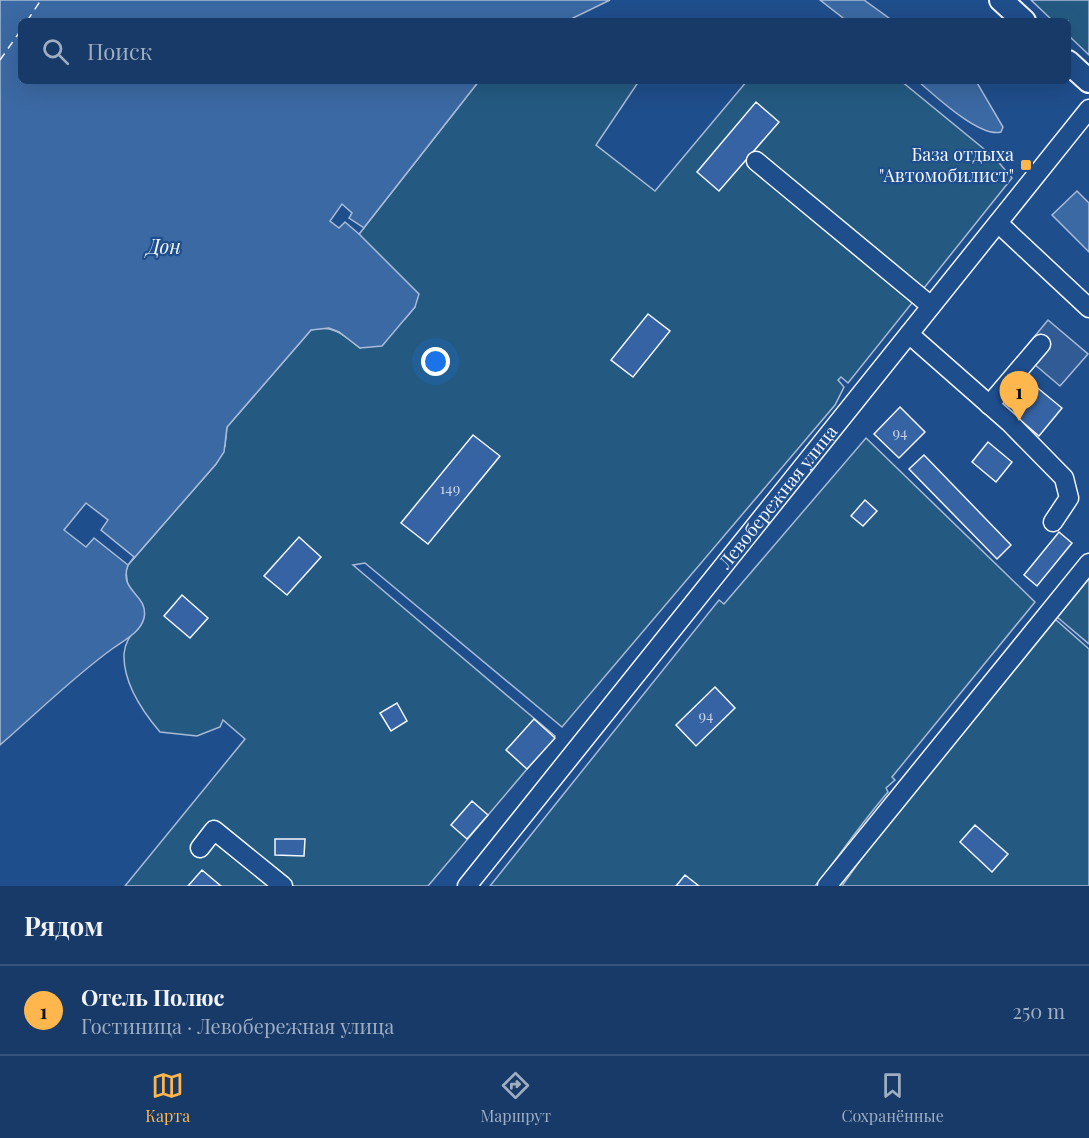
<!DOCTYPE html>
<html lang="ru">
<meta charset="utf-8">
<style>
body{margin:0;font-family:"Playfair Display",serif;background:#244571;color:#f1f3f6}
.you{position:absolute;left:436px;top:362px;width:21px;height:21px;margin:-15px;border:4px solid #fff;border-radius:50%;background:#1a73e8;box-shadow:0 0 0 9px #1a73e833}
.badge{display:grid;place-items:center;width:39px;height:39px;border-radius:50%;background:#ffb74d;color:#111;font-size:20px;font-weight:700}
.pin{position:absolute;translate:-50% -50px;filter:drop-shadow(0 2px 3px #0008)}
.pin::after{content:'';position:absolute;top:32px;width:21px;height:18px;background:inherit;clip-path:polygon(0 0,100% 0,50% 100%)}
.list{margin:0;padding:0;list-style:none}
h2{display:flex;justify-content:space-between;align-items:center;height:78px;margin:0;padding:0 24px;font-size:26px}
h2 small{font-size:20px;font-weight:400;color:#9eadc0}
.list li{display:grid;grid-template-columns:39px 1fr auto;gap:18px;align-items:center;box-sizing:border-box;height:90px;padding:0 24px;border-top:2px solid #36547d}
.list b{display:block;font-size:22px;white-space:nowrap}
.list p{margin:0;font-size:20px;white-space:nowrap;color:#9eadc0}
.list em{font-size:20px;font-style:normal;color:#9eadc0}
.icon{flex:none;width:33px;height:33px;fill:none;stroke:currentColor;stroke-width:2;stroke-linecap:round;stroke-linejoin:round}
.map{position:relative;flex:none;width:1089px;height:886px;overflow:hidden}
.search{position:absolute;background:#173a69;box-shadow:0 6px 24px #0002;left:18px;right:18px;top:18px;height:66px;display:flex;align-items:center;gap:15px;box-sizing:border-box;padding:0 21px;border-radius:9px;color:#9eadc0;font-size:22px}
.sheet{height:168px;background:#173a69}
nav{display:flex;justify-content:space-around;align-items:center;box-sizing:border-box;height:84px;border-top:2px solid #36547d;background:#173a69;font-size:16px;color:#9eadc0}
nav a{display:grid;justify-items:center;gap:3px}
nav .on{color:#ffb74d}
.map>svg:first-child{display:block}
.green{fill:#245a82;stroke:#a8bbd7;stroke-width:1.5}
.parking{fill:#305b95;stroke:#a8bbd7;stroke-width:1.5}
.water{fill:#3b69a3;stroke:#a8bbd7;stroke-width:1.5}
.pier{fill:#1f4e8c;stroke:#a8bbd7;stroke-width:1.5}
.lines{fill:none;stroke-linecap:round;stroke-linejoin:round}
.ferry{stroke:#f2f6ff;stroke-width:1.5;stroke-dasharray:8 6;stroke-linecap:butt}
.building{fill:#3563a3;stroke:#f2f6ff;stroke-width:1.5}
.minor-casing{stroke:#f2f6ff;stroke-width:21}
.major-casing{stroke:#f2f6ff;stroke-width:26}
.minor{stroke:#1f4e8c;stroke-width:18}
.major{stroke:#1f4e8c;stroke-width:22}
.poi-dot{fill:#ffb74d;stroke:#1f4e8c;stroke-width:2}
.labels{text-anchor:middle;stroke-width:4.5;stroke-linejoin:round;paint-order:stroke}
.number-label{font-size:15px;fill:#c3d1e8}
.poi-label{font-size:18px;fill:#f2f6ff;stroke:#1f4e8c;text-anchor:end}
.street-label{font-size:18px;fill:#f2f6ff;stroke:#1f4e8c}
.water-label{font-size:20px;font-style:italic;fill:#f2f6ff;stroke:#1f4e8c}
</style>
<div class="map">
<svg width="1089" height="886" viewBox="0 0 1089 886">
<rect width="100%" height="100%" fill="#1f4e8c"/>
<path class="green" d="M1031,0H1089V55L1068,35V21H1053Z
M479,81H639L596,145L655,191L747,81H901L995,158L1012,178L848,383L841,377L838,380L844,387L835,405L562,727L365,563L353,565L555,736L428,886H125L245,739L223,720L220,727L197,736L160,732C143,712 123,682 124,654C126,624 165,620 128,588L126,571L128,565L216,464L225,446L227,427L311,330C332,324 344,335 360,348L405,319L415,307L359,234Z
M866,438L1035,602L892,777L895,780L886,788L888,792C862,822 840,855 815,886H490L719,600L724,604Z
M1089,578V644L1057,617Z
M1055,619L1089,649V886H842L903,800L982,710Z"/>
<path class="parking" d="M1048,320L1088,354L1060,386L1021,353Z"/>
<path class="water" d="M0,0H610L567,21H21V81H479L359,234L419,294L415,307L382,346L360,348L339,332L329,328L311,330L227,427L224,452L216,464L128,565C118,592 149,594 144,618C141,632 123,641 112,649C72,678 37,713 0,745Z
M820,0H864L893,21H847Z
M918,81H976L1003,127L1001,132C980,138 934,95 918,81Z
M1077,191L1089,203V252L1052,215Z"/>
<path class="pier" d="M342,204L352,213L349,218L364,228L359,234L345,222L339,228L330,221Z
M86,503L108,520L101,530L134,557L128,565L94,538L86,547L64,530Z"/>
<g class="lines">
<path class="ferry" d="M27,21L41,0
M0,60L21,30"/>
</g>
<path class="building" d="M756,102L779,122L719,191L697,172Z
M648,314L670,331L633,377L611,360Z
M1023,376L1062,408L1039,436L1000,403Z
M900,407L925,432L899,458L874,434Z
M473,435L500,456L428,544L401,523Z
M988,442L1012,462L996,482L972,462Z
M924,455L1011,545L997,559L909,469Z
M865,500L877,511L863,526L851,516Z
M1059,532L1072,543L1037,586L1024,575Z
M299,537L321,557L287,595L264,576Z
M182,595L208,618L190,638L164,616Z
M715,687L735,708L696,746L676,725Z
M397,703L407,721L391,731L380,713Z
M534,719L555,738L527,769L506,750Z
M472,801L488,815L467,839L451,825Z
M975,825L1008,854L992,872L960,842Z
M275,839H305L304,856L275,855Z
M202,870L221,886H188Z
M685,875L699,886H676Z"/>
<g class="lines">
<defs>
<g id="minor">
<path d="M756,161L931,306"/>
<path d="M998,223L1089,308"/>
<path d="M909,334L1009,422L1064,478L1069,498L1053,522"/>
<path d="M989,405L1041,344"/>
<path d="M200,848L214,830L283,886"/>
<path id="s1" d="M467,886L1089,109"/>
<path d="M827,886L1089,563"/>
</g>
<path id="major" d="M1001,0L1024,21
M1068,62L1089,81"/>
</defs>
<use href="#minor" class="minor-casing"/>
<use href="#major" class="major-casing"/>
<use href="#minor" class="minor"/>
<use href="#major" class="major"/>
</g>
<rect class="poi-dot" x="1020" y="159" width="12" height="12" rx="3"/>
<g class="labels">
<g class="number-label">
<text x="900" y="438">94</text>
<text x="450" y="494">149</text>
<text x="706" y="721">94</text>
</g>
<g class="poi-label">
<text x="1014" y="161">База отдыха<tspan x="1014" dy="21">"Автомобилист"</tspan></text>
</g>
<g class="street-label">
<text dy="6" stroke="none"><textPath href="#s1" startOffset="498">Левобережная улица</textPath></text>
</g>
<g class="water-label">
<text x="164" y="254">Дон</text>
</g>
</g>
</svg>
<div class="you"></div>
<div class="pin badge" style="left:1019px;top:421px">1</div>
<div class="search"><svg class="icon" aria-label="search" viewBox="0 0 24 24"><circle cx="10" cy="10" r="6"/><path d="M15 15l6 6"/></svg>Поиск</div>
</div>
<section class="sheet">
<h2>Рядом<small></small></h2>
<ul class="list">
<li><span class="badge">1</span><div><b>Отель Полюс</b><p>Гостиница · Левобережная улица</p></div><em>250 m</em></li>
</ul>
</section>
<nav>
<a class="on"><svg class="icon" aria-label="map" viewBox="0 0 24 24"><path d="M3 6l6-2 6 2 6-2v14l-6 2-6-2-6 2zM9 4v14M15 6v14"/></svg>Карта</a>
<a><svg class="icon" aria-label="directions" viewBox="0 0 24 24"><path d="M12 3l9 9-9 9-9-9zM9 14v-3h6M13 9l2 2-2 2"/></svg>Маршрут</a>
<a><svg class="icon" aria-label="saved" viewBox="0 0 24 24"><path d="M7 4h10v16l-5-4-5 4z"/></svg>Сохранённые</a>
</nav>
